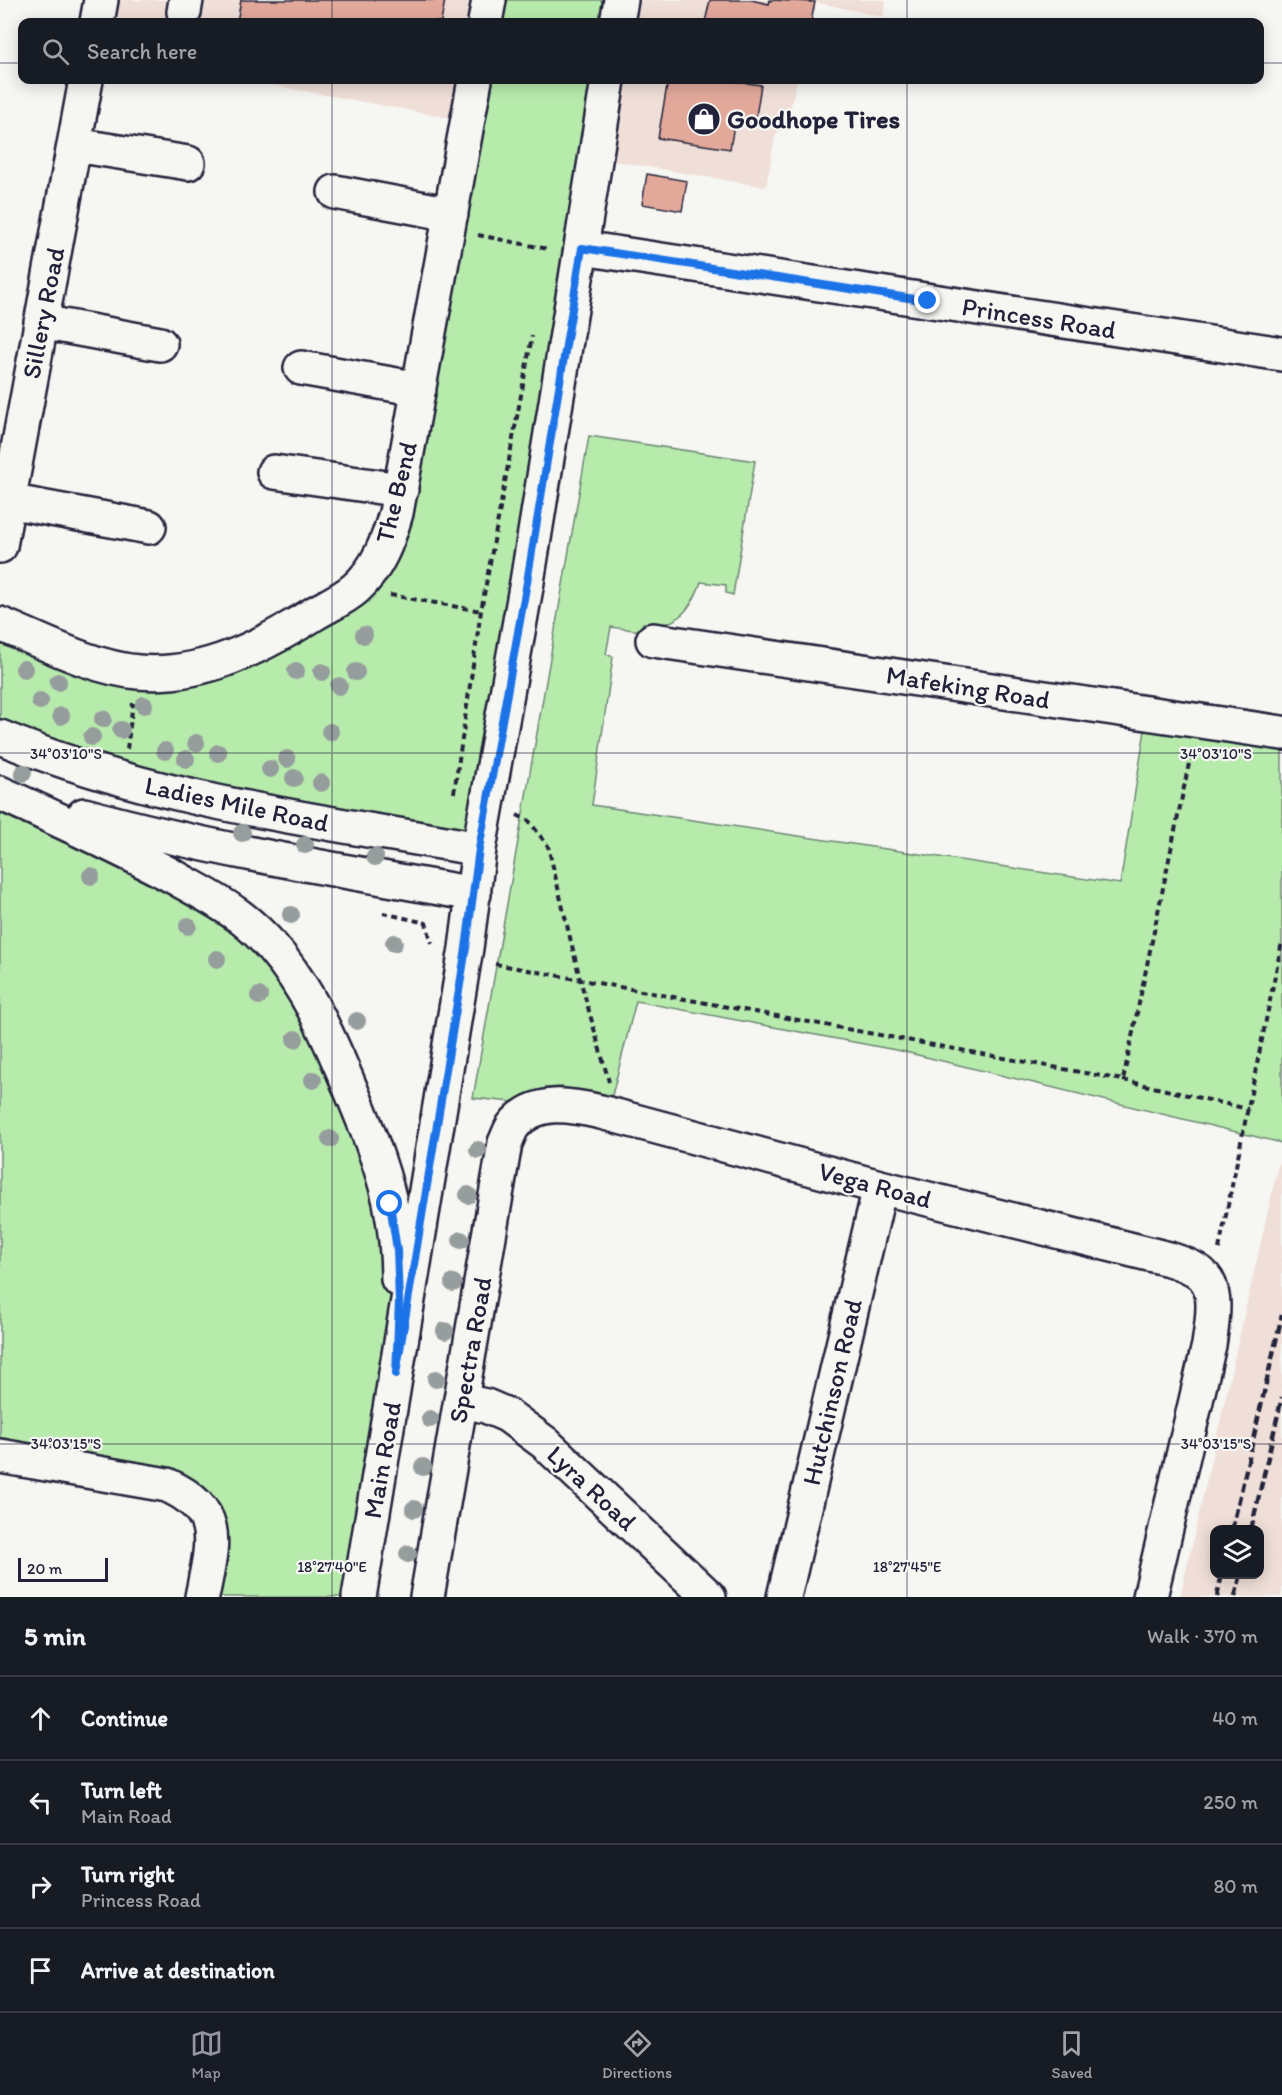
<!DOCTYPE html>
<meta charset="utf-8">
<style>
body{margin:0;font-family:Itim,sans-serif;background:#242831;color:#f1f3f6}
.controls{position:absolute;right:18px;bottom:18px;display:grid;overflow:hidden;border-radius:12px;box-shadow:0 3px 15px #0003}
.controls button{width:54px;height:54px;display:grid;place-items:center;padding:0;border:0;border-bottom:2px solid #363941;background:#171b24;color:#f1f3f6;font:30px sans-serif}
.scale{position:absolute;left:18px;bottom:15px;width:90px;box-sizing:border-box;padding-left:6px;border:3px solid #22223b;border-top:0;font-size:16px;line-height:21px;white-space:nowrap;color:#22223b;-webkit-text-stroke:4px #f6f6f2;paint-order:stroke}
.stop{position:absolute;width:18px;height:18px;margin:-14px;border:4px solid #1a73e8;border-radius:50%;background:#fff}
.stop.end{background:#1a73e8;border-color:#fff;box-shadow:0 2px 6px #0008}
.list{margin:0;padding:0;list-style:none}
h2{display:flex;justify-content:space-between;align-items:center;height:78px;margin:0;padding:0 24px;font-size:26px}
h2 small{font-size:20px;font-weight:400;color:#9ea1a6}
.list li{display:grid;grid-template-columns:39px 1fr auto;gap:18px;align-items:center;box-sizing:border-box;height:84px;padding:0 24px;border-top:2px solid #363941}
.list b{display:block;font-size:22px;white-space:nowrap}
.list p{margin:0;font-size:20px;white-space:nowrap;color:#9ea1a6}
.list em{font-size:20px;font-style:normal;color:#9ea1a6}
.icon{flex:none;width:33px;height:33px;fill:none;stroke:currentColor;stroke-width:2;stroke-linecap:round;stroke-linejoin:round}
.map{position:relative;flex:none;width:1282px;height:1597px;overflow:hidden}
.search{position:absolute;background:#171b24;box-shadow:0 3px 15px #0003;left:18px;right:18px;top:18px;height:66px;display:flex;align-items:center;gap:15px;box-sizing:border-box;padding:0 21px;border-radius:12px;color:#9ea1a6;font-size:22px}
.sheet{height:414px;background:#171b24}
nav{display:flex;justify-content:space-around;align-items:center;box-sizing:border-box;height:84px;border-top:2px solid #363941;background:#171b24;font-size:16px;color:#9ea1a6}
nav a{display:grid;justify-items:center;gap:3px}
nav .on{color:#9495a2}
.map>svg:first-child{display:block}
.built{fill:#f0dfd8;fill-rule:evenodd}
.green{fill:#b7ebac;stroke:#6c8674;stroke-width:1.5}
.building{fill:#e2a99b;stroke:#22223b;stroke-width:1.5}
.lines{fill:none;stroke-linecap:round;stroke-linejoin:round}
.minor-casing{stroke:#22223b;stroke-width:38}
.major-casing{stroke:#22223b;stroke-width:38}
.path{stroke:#22223b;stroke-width:4;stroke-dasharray:6 4.5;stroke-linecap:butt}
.minor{stroke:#f6f6f2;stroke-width:33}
.major{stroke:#f6f6f2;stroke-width:33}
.rail{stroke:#22223b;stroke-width:4.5;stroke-dasharray:9 4.5;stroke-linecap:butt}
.tree{fill:#969d9d}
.route{stroke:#1a73e8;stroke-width:8}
.ticks{fill:none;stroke:#22223b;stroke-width:1.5;stroke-opacity:0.45}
.labels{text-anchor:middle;stroke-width:4.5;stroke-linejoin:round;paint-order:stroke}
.poi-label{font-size:26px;font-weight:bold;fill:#22223b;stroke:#f6f6f2;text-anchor:start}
.street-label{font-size:26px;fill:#22223b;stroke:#f6f6f2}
.ticks-label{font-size:15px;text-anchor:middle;fill:#22223b;stroke:#f6f6f2;stroke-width:4.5;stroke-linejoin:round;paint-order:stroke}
</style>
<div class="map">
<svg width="1282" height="1597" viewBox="0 0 1282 1597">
<rect width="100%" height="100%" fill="#f6f6f2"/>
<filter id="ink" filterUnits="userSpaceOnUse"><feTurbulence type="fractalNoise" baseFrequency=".0167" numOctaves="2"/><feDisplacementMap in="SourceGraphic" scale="12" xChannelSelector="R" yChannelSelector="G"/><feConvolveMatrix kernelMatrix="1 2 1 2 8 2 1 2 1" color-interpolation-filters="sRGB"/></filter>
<g filter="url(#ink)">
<path class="built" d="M101,0H489L485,22H97Z
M621,0H886L883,17L816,2L811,22H617Z
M244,80H475L467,121Z
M608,80H797L787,121L775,137L766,187L596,158Z
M1282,1149V1597H1180ZM1214,1530H1260V1574H1214Z"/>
<path class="green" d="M489,0H618L615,22H485Z
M475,80H605L479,849L0,737V624L189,671L373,567Z
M589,436L755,461L733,595L726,593V585L701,582C695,600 686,616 668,623C661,626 650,623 643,623L641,631L611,627L606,654L613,657L592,805L1120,884L1146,724L1282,743V1143L901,1051L636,1001L611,1099L562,1087L546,1088L530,1093L512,1102L473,1098Z
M0,793L145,861L289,969L397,1250L358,1597H202V1508L0,1456Z"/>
<path class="building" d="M241,0H445L441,22H237Z
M710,0H751L769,4L770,0L815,2L811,22H705Z
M668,80H726L761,85L755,123L735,119L730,149L658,138Z
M647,174L687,181L682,211L642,204Z"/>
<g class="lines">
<defs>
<path id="minor" d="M184,12L186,0
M97,22L101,0
M485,22L489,0
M75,145L188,163
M335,192L451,214
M582,248L1282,354
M41,322L160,344
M301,368L419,389
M274,472L401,490
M8,501L149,527
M0,546L86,80
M0,624C42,641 92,668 138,672C203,678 263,646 317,612C329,605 345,598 356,588C378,568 388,541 396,513L475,80
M653,640L1282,733
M462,1401L486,1406L507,1415L545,1443L709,1597
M0,1456L167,1485C225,1511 212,1545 202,1597
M427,1597L505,1143C508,1137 510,1130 513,1126C535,1098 571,1105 601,1112L880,1187L1169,1259C1178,1262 1188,1265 1196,1270C1221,1284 1212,1322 1209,1345L1150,1597
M784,1597L880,1187"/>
<path id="major" d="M617,22L621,0
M0,737C153,801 318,820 479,849
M0,793C59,820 119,847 176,878C197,890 219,901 239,916C295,958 325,1027 351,1090C366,1126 381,1163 390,1202C395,1227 398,1253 398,1279
M84,815C212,850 343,871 474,894
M359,1597L466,948L479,849L527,582L608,80"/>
</defs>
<use href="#minor" class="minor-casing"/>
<use href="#major" class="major-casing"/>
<path class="path" d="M478,235L548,249
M390,595L481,611
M127,749L133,703
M454,793L481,611L532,336
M517,815L529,821L548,846L580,979L609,1082
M383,913L426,923L432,943
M495,964L1123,1080L1192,749
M1123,1080L1248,1109
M1219,1249L1282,942"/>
<use href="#minor" class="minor"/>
<use href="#major" class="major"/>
<path class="rail" d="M1232,1530L1282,1315
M1251,1530L1282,1397
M1217,1597L1222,1574
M1235,1597L1241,1574"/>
</g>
<g class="tree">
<circle cx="364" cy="635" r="9"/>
<circle cx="24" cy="669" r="9"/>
<circle cx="296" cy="671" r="9"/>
<circle cx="322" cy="672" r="9"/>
<circle cx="356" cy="672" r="9"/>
<circle cx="58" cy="682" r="9"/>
<circle cx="339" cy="686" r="9"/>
<circle cx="40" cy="701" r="9"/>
<circle cx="144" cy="705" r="9"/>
<circle cx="61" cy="716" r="9"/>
<circle cx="103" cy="719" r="9"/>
<circle cx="121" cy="730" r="9"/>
<circle cx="330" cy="732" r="9"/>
<circle cx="92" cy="737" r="9"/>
<circle cx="196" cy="743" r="9"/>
<circle cx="165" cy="751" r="9"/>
<circle cx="218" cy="753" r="9"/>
<circle cx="186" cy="759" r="9"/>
<circle cx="287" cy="759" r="9"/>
<circle cx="270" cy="769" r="9"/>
<circle cx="23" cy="773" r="9"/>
<circle cx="294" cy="778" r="9"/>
<circle cx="321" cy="783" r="9"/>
<circle cx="242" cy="833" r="9"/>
<circle cx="305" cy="845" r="9"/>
<circle cx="375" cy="857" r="9"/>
<circle cx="91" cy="876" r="9"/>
<circle cx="291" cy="915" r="9"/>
<circle cx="188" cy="926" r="9"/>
<circle cx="394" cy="943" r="9"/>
<circle cx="217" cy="959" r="9"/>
<circle cx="259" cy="996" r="9"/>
<circle cx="357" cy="1021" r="9"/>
<circle cx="295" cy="1039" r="9"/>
<circle cx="313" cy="1080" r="9"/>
<circle cx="330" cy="1139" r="9"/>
<circle cx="478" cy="1150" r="9"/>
<circle cx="468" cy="1195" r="9"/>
<circle cx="461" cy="1240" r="9"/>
<circle cx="453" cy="1283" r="9"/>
<circle cx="445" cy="1331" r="9"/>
<circle cx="436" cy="1379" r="9"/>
<circle cx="430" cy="1419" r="9"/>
<circle cx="423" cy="1467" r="9"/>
<circle cx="414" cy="1509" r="9"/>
<circle cx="408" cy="1554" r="9"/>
</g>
</g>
<g class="lines" filter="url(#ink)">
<path class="route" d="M390,1204L397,1250L399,1301L396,1374L466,948L479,849L527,582L582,248L928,301"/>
</g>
<path class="ticks" d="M332,0V22M907,0V22M0,63H22M1260,63H1282M332,80V1597M907,80V1597M0,753H1282M0,1444H1282"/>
<defs>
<symbol id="shop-disc" viewBox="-11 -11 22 22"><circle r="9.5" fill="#22223b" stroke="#f6f6f2"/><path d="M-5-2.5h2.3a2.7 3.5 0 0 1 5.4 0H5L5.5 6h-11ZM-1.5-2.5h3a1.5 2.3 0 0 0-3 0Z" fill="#fff"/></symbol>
</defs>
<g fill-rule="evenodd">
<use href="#shop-disc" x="685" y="100" width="38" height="38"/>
</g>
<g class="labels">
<g class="poi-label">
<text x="727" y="128">Goodhope Tires</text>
</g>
<g class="street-label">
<text transform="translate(43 313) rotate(-79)" y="9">Sillery Road</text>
<text transform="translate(1039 318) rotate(9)" y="9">Princess Road</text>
<text transform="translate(396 492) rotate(-76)" y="9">The Bend</text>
<text transform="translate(968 687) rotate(9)" y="9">Mafeking Road</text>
<text transform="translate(237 804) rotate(12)" y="9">Ladies Mile Road</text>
<text transform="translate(875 1185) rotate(15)" y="9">Vega Road</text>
<text transform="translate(470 1350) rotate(-80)" y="9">Spectra Road</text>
<text transform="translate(832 1392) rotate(-77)" y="9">Hutchinson Road</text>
<text transform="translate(382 1460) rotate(-80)" y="9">Main Road</text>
<text transform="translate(592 1488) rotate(43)" y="9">Lyra Road</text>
</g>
</g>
<g class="ticks-label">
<text x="66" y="759">34°03'10"S</text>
<text x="1216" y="759">34°03'10"S</text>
<text x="66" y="1449">34°03'15"S</text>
<text x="1216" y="1449">34°03'15"S</text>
<text x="332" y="1572">18°27'40"E</text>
<text x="907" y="1572">18°27'45"E</text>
</g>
</svg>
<div class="controls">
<button><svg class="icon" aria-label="layers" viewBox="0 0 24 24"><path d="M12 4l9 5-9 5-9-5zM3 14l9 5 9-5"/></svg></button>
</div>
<div class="scale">20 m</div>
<div class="stop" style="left:390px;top:1204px"></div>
<div class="stop end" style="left:928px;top:301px"></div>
<div class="search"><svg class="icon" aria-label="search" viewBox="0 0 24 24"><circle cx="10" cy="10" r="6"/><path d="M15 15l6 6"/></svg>Search here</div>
</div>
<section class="sheet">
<h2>5 min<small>Walk · 370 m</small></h2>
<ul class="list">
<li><svg class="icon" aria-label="ahead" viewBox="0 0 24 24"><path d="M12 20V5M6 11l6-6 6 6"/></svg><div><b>Continue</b></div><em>40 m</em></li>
<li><svg class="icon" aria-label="left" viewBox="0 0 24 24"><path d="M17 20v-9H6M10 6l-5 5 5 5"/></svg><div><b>Turn left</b><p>Main Road</p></div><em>250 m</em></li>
<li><svg class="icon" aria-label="right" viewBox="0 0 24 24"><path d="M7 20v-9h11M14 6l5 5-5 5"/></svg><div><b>Turn right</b><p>Princess Road</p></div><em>80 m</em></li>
<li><svg class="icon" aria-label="arrive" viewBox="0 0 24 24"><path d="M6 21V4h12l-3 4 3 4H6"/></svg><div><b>Arrive at destination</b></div></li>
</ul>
</section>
<nav>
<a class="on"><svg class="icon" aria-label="map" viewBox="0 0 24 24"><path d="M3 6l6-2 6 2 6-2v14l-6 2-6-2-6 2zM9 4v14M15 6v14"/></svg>Map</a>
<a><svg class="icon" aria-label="directions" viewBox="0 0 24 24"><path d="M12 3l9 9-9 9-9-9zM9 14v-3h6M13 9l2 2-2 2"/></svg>Directions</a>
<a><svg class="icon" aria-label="saved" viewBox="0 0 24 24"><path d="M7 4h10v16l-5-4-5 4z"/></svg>Saved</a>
</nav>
